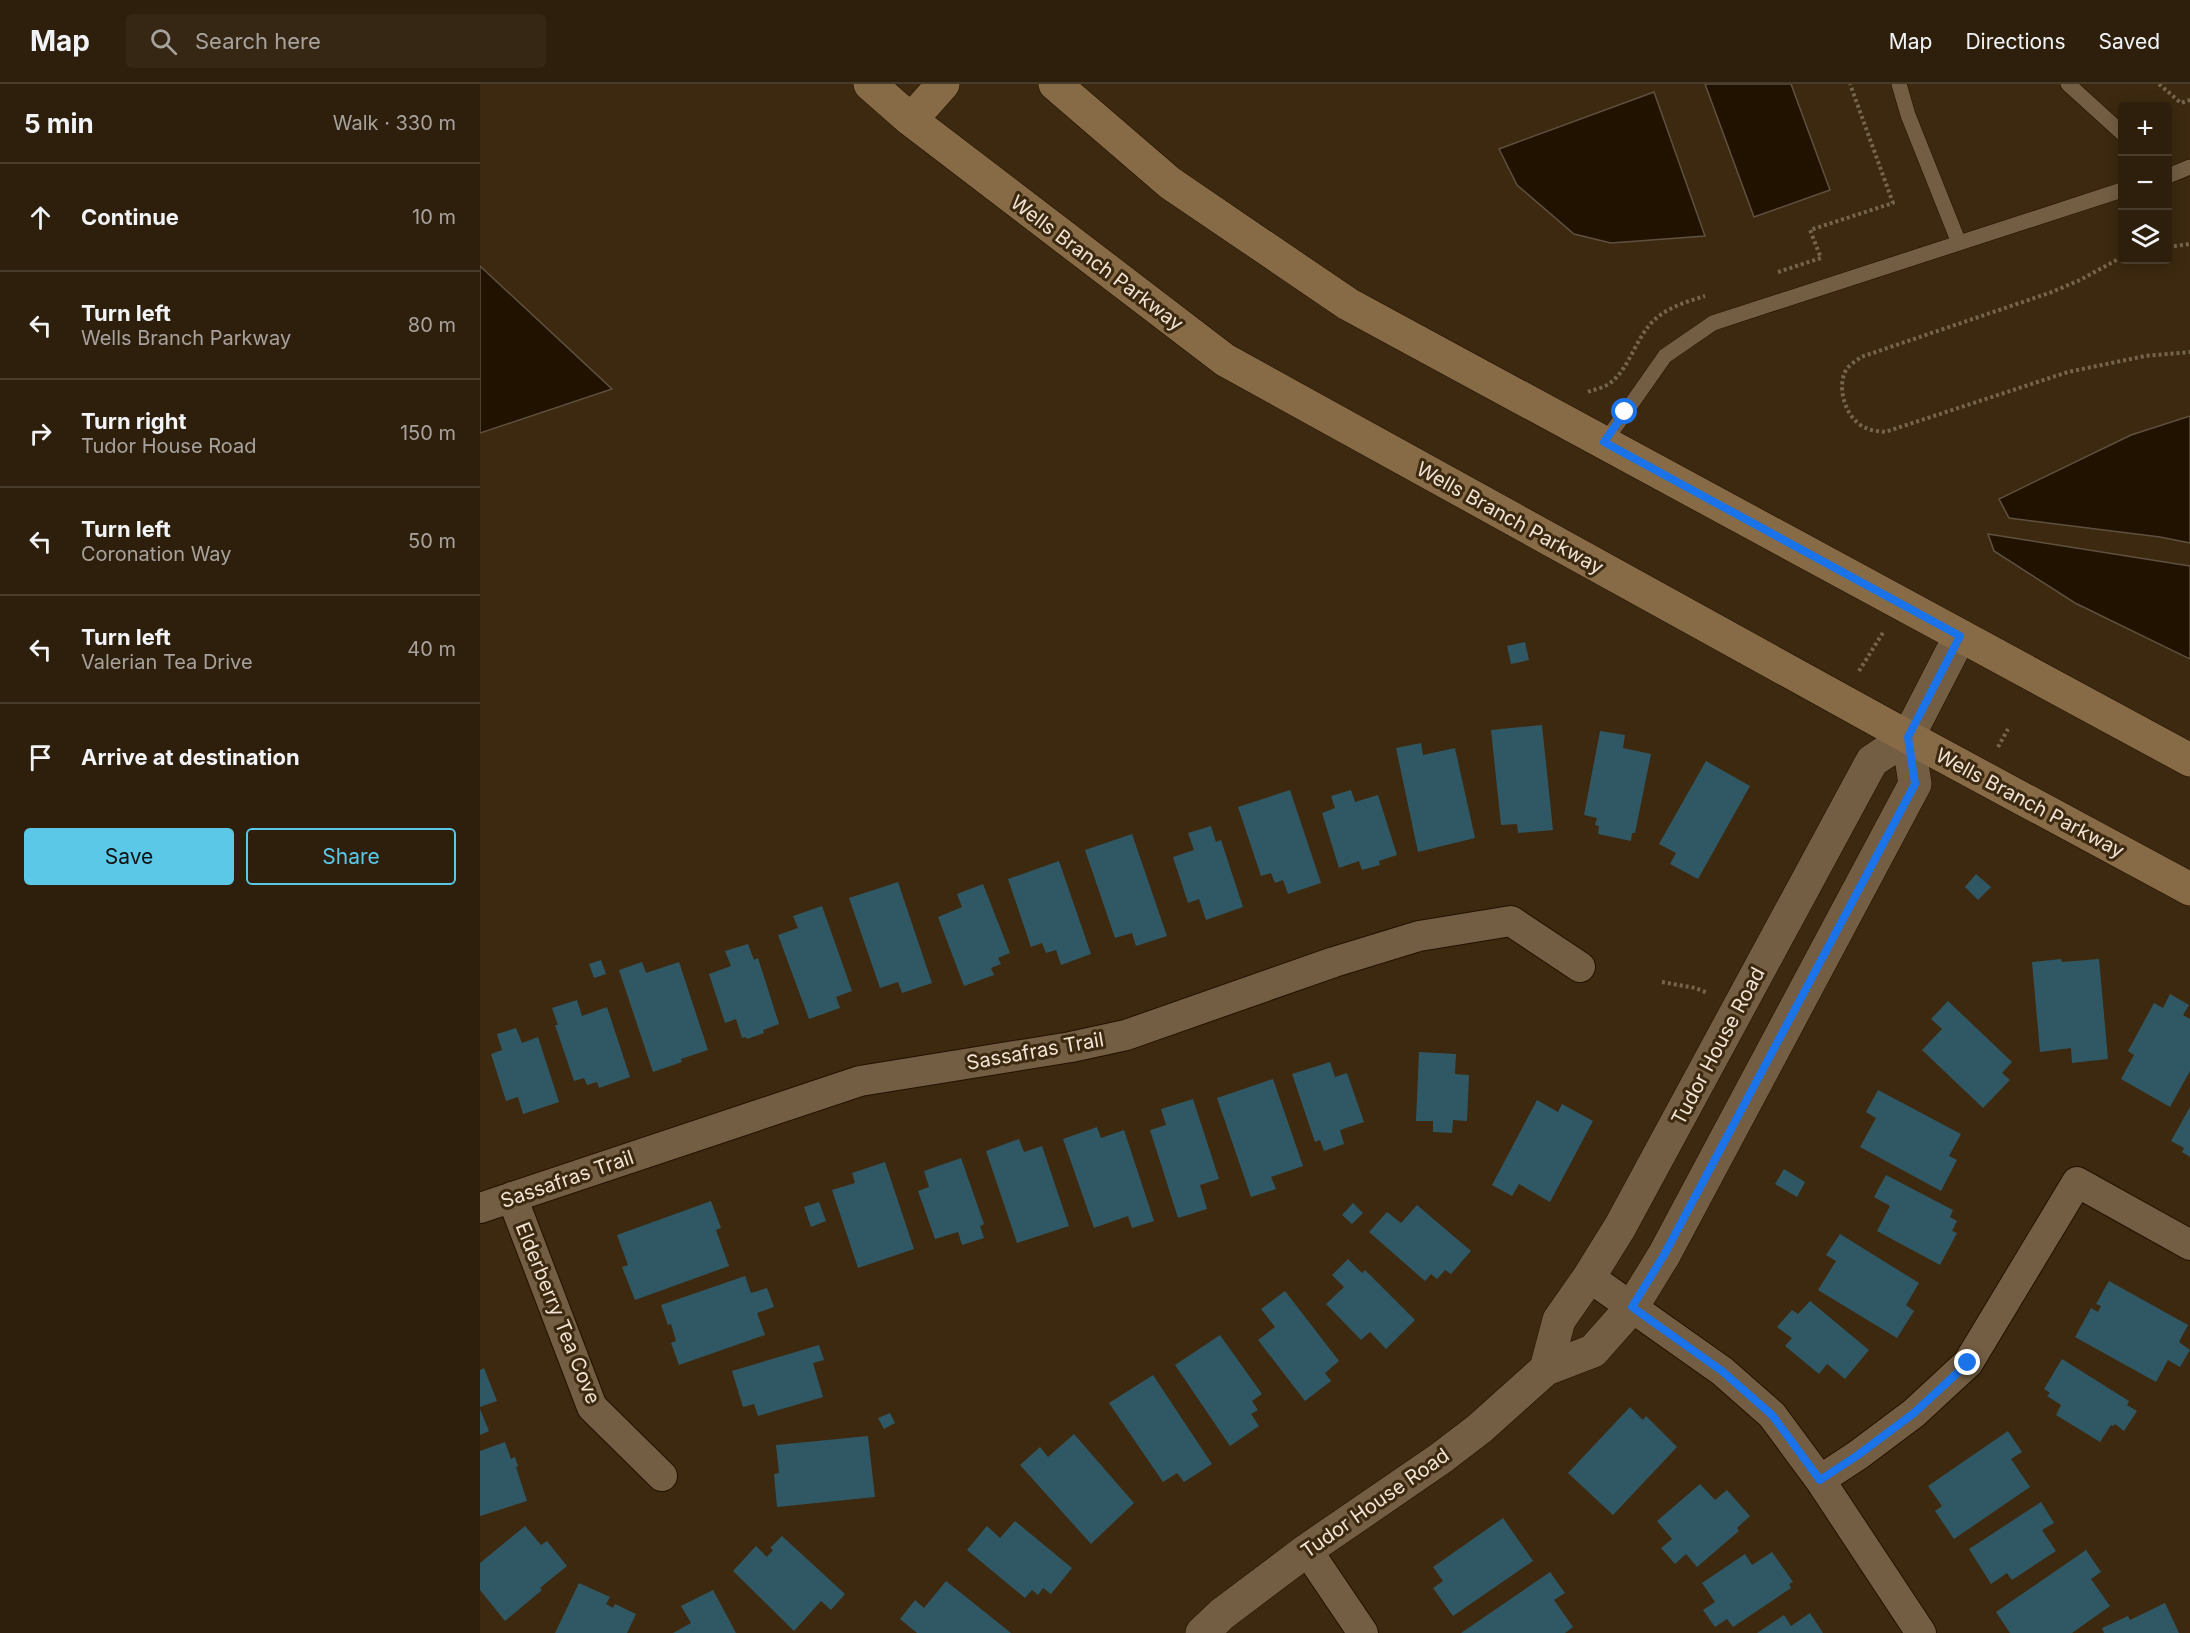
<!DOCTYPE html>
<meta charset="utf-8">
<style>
body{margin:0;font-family:Inter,sans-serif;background:#352714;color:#f1f3f6}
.controls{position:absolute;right:18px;top:18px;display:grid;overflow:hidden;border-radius:6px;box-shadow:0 3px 15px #0003}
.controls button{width:54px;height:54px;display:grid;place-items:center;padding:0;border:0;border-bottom:2px solid #483d2c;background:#2d1f0b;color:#f1f3f6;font:30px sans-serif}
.stop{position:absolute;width:18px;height:18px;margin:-14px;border:4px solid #1a73e8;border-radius:50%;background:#fff}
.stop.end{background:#1a73e8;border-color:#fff;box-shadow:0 2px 6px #0008}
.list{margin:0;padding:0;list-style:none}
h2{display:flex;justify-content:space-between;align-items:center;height:78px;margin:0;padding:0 24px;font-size:26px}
h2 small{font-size:20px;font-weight:400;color:#a7a29d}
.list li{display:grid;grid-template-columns:39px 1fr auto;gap:18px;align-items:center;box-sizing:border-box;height:108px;padding:0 24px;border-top:2px solid #483d2c}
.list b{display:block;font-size:22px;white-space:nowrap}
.list p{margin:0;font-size:20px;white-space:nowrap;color:#a7a29d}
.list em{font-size:20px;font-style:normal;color:#a7a29d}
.actions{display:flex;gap:12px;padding:18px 24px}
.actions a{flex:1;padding:14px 0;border:2px solid #5ac8e6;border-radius:6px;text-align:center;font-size:21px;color:#5ac8e6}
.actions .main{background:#5ac8e6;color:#111}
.icon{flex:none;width:33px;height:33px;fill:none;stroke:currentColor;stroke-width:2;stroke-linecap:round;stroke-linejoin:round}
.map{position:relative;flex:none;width:1710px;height:1549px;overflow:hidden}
header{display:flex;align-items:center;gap:36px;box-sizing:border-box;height:84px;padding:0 30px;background:#2d1f0b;border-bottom:2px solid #483d2c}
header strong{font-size:28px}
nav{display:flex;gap:33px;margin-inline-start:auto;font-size:21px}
.search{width:420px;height:54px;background:#352714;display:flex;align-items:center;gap:15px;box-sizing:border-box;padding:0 21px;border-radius:6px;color:#a7a29d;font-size:22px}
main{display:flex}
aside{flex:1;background:#2d1f0b}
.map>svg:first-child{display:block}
.water{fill:#211200;stroke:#5f5140;stroke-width:1.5}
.building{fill:#305864}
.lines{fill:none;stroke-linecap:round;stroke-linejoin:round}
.service-casing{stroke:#231100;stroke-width:16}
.minor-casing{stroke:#231100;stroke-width:32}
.tertiary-casing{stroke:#231100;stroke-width:34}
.secondary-casing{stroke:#231100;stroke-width:34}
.path{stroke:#76654e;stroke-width:4;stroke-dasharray:3 3;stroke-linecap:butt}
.service{stroke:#735e43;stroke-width:15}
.minor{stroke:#735e43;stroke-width:30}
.tertiary{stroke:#735e43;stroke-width:33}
.secondary{stroke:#866b46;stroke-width:33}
.route{stroke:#1a73e8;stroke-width:8}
.labels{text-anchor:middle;stroke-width:6;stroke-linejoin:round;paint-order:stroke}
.street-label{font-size:20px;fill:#f1e4d5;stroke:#3c290f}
</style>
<header>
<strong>Map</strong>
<div class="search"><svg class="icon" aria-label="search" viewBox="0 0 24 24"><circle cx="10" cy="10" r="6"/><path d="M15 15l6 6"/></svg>Search here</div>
<nav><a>Map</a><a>Directions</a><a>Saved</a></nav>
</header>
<main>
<aside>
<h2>5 min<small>Walk · 330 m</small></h2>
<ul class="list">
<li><svg class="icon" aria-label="ahead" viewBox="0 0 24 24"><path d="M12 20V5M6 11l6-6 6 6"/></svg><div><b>Continue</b></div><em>10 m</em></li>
<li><svg class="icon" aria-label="left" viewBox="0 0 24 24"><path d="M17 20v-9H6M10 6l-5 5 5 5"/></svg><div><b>Turn left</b><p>Wells Branch Parkway</p></div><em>80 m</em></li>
<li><svg class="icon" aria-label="right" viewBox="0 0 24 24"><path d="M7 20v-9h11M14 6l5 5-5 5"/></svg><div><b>Turn right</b><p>Tudor House Road</p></div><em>150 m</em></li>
<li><svg class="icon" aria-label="left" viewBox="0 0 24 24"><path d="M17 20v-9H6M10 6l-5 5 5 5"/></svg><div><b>Turn left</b><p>Coronation Way</p></div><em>50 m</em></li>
<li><svg class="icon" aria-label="left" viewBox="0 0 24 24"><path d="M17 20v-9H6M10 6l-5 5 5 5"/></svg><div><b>Turn left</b><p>Valerian Tea Drive</p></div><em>40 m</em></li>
<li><svg class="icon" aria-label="arrive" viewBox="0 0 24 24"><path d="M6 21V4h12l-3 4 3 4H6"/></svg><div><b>Arrive at destination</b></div></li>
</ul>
<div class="actions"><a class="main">Save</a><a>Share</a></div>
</aside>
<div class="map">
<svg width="1710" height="1549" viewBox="0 0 1710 1549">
<rect width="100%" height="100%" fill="#3c290f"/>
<path class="water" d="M1225,0H1311L1350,106L1274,133Z
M1174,8L1225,152L1131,159L1094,150L1037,101L1019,65Z
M0,182L132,305L0,349Z
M1710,332V459L1680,453L1529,434L1519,415L1651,351Z
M1508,450L1710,482V575L1595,519L1514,467Z"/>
<path class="building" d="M1045,558L1049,576L1031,580L1027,562Z
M1062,641L1073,746L1038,749L1037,740L1021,741L1011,646Z
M1120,647L1145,651L1143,664L1171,670L1155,749H1152L1151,757L1118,750L1119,742L1115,741L1117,734L1104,731Z
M941,659L943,671L975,664L995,754L938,768L916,664Z
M1226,677L1270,702L1218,795L1190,780L1196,769L1179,760Z
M810,706L841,799L808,810L803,796L795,799L791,789L781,792L758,723Z
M871,706L875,718L898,711L917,771L899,777L900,781L882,786L879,777L859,784L842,729L855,724L851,712Z
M731,742L736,758L741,756L763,823L726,836L719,815L708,819L693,773L714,766L708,749Z
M652,750L687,852L656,862L652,849L635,854L605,766Z
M579,777L611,870L581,881L576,866L566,869L562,859L551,863L528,795Z
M1496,790L1511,803L1498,816L1485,803Z
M418,798L452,899L422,909L418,898L400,904L369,814Z
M503,800L530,869L518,874L521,880L511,884L514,891L484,902L458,833L482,823L477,810Z
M342,822L372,907L356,913L360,924L329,935L298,851L318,844L313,832Z
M268,860L274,876L278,874L299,940L283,946L284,949L267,955L266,953L262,954L256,935L245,939L229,890L251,882L245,867Z
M1581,875L1582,878L1619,875L1628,975L1592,979L1591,964L1560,968L1552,878Z
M121,876L126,890L114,894L109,880Z
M162,878L166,889L199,878L228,966L201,975L202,978L173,988L139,886Z
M1690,910L1709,921L1703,931L1710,935V987L1690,1023L1641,995L1654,971L1648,967L1674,919L1683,924Z
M97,916L102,932L127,923L150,993L119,1004L117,998L107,1001L104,994L94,997L75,941H78L72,924Z
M1468,917L1532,978L1522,989L1530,996L1503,1024L1442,966L1462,945L1451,935Z
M36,944L42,959L58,953L79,1018L43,1030L38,1013L26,1017L11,970L22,966L17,950Z
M939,968L976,970L975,990L989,991L987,1037L973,1036L972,1049L953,1048V1037H936Z
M850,978L855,993L867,989L884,1038L860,1046L864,1060L844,1067L840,1056L835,1058L812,990Z
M793,995L823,1082L791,1093L796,1105L771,1113L737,1014Z
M1398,1006L1481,1050L1469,1072L1477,1076L1461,1107L1380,1063L1396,1034L1386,1028Z
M713,1015L739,1095L720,1101L727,1125L698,1134L670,1046L686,1041L681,1025Z
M1057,1016L1078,1028L1082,1020L1113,1037L1070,1118L1039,1100L1032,1112L1012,1101Z
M1710,1023V1073L1702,1068L1704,1064L1691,1057Z
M617,1043L621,1054L644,1046L674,1137L652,1144L648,1132L614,1144L583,1055Z
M539,1055L544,1068L562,1062L589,1142L537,1159L506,1067Z
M481,1074L504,1140L500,1142L504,1154L482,1161L478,1148L455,1155L438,1107L449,1103L444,1087Z
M405,1078L434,1165L378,1184L352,1106L375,1099L372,1089Z
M1304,1085L1325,1098L1317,1113L1295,1100Z
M1406,1091L1473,1126L1470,1133L1477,1137L1472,1147L1477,1149L1460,1181L1397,1147L1410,1122L1394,1113Z
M231,1117L241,1144L236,1146L249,1182L155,1216L142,1183L148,1181L137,1151Z
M339,1118L346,1137L331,1143L324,1123Z
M873,1119L883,1129L872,1140L862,1131Z
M937,1121L991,1167L971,1190L965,1186L957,1195L951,1190L945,1197L889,1148L907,1128L921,1139Z
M1360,1150L1439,1199L1426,1221L1434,1227L1417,1254L1338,1206L1356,1177L1346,1171Z
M868,1175L882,1189L885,1186L935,1236L906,1265L890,1248L881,1256L846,1220L864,1203L852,1191Z
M265,1192L271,1209L287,1204L294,1223L277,1229L285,1251L199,1281L191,1259L196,1257L191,1240L188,1241L181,1221Z
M1629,1197L1708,1241L1699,1258L1710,1266L1700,1283L1688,1276L1676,1298L1595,1253L1611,1224L1618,1228L1621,1222L1616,1220Z
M805,1207L859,1277L845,1289L851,1297L825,1317L778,1256L795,1243L781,1225Z
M1330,1217L1389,1266L1365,1295L1347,1280L1339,1290L1305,1262L1312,1254L1297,1243L1312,1226L1318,1230Z
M740,1251L782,1310L772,1317L778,1326L771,1330L779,1342L750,1362L695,1281Z
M339,1261L344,1276L333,1279L343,1313L278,1332L274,1320L263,1323L252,1287Z
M1582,1275L1649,1317L1647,1321L1657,1327L1644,1347L1635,1340L1633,1342L1631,1341L1620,1358L1576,1331L1581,1321L1567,1312L1570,1309L1564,1305Z
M4,1284L17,1317L0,1323V1286Z
M673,1291L732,1380L704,1398L697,1389L683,1398L629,1319Z
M1150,1323L1163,1336L1166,1332L1197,1363L1133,1431L1088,1389Z
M0,1325L9,1347L0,1351Z
M410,1329L415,1339L404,1345L398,1334Z
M1528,1347L1542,1368L1531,1375L1550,1403L1474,1455L1455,1427L1462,1422L1448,1402Z
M594,1350L654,1419L611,1460L540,1381L560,1363L568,1373Z
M388,1352L395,1413L297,1423L294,1390L299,1389L296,1361Z
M25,1358L31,1375L35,1373L38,1382L36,1383L47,1417L0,1432V1367Z
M1220,1400L1235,1416L1247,1406L1270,1432L1257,1444L1259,1447L1217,1483L1206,1470L1195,1480L1181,1464L1192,1455L1177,1437Z
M1561,1418L1574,1439L1562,1446L1576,1467L1532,1496L1527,1489L1511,1500L1489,1465Z
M1023,1434L1053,1477L973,1532L953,1504L963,1497L953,1483Z
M535,1437L592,1484L571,1510L563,1504L558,1511L552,1506L545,1514L487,1466L507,1442L520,1454Z
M45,1442L61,1461L67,1457L87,1482L60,1504L62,1506L25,1537L0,1506V1479Z
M302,1452L365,1510L351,1526L341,1517L314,1547L253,1487L276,1462L287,1473L293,1466L290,1464Z
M1606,1466L1621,1488L1611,1495L1630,1522L1592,1549H1530L1516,1528Z
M1292,1468L1313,1498L1309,1500L1311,1504L1253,1543L1247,1535L1235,1543L1223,1526L1235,1518L1222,1499L1265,1470L1272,1481Z
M1070,1488L1085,1509L1074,1516L1093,1543L1085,1549H981Z
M466,1497L531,1549H437L420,1535L435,1516L444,1524Z
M99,1499L130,1513L126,1520L133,1524L135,1520L156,1530L147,1549H75Z
M233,1506L256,1549H193L211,1539L201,1522Z
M1685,1519L1699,1549H1624L1622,1544L1648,1532L1650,1536Z
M1330,1529L1343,1549H1277L1304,1531L1311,1542Z"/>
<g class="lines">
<defs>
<path id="service" d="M1419,0L1428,31L1479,159
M1588,0L1642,49
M1688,92L1710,83
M1124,359L1185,272L1233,239L1642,106"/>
<path id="minor" d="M32,1113L112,1323L182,1392
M0,1124L380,997L591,963L646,951L854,878L939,852L1031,837L1100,883
M1109,1193L1242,1287L1292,1331L1340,1396L1441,1549
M1340,1396L1378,1371L1434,1329L1488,1279L1597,1098L1710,1161
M827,1466L883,1549"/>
<path id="tertiary" d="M1066,1285L1079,1236L1109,1193L1140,1143L1392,677L1428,653L1480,552
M722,1549L742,1530L827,1466L961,1374L999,1345L1066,1285L1113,1267L1152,1223L1184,1171L1435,700L1428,653"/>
<path id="secondary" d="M390,0L431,36L745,276L1428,653L1710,805
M575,0L690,99L868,220L1710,676
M431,36L463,0"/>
</defs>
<use href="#service" class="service-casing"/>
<use href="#minor" class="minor-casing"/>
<use href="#tertiary" class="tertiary-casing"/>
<use href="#secondary" class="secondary-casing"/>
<path class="path" d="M1679,0L1701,19L1710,16
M1688,163L1710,160
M1642,173L1600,196L1572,208L1381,273C1376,277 1369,281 1366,286C1356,304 1366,336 1386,344C1391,347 1399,347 1405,348L1588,288L1665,272L1710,268
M1298,188L1341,174L1330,146L1413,119L1370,0
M1108,308C1115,305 1124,304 1130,299C1151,284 1156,249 1179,232C1192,222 1209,217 1225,212
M1379,587L1404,547
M1518,663L1528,645
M1182,898L1215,904L1228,909"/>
<use href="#service" class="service"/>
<use href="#minor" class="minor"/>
<use href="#tertiary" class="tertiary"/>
<use href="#secondary" class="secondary"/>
</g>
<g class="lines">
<path class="route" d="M1145,328L1124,358L1480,552L1428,653L1435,700L1184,1171L1152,1223L1242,1287L1292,1331L1340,1396L1378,1371L1434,1329L1488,1279"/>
</g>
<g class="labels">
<g class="street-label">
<text transform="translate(617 179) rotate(37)" y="7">Wells Branch Parkway</text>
<text transform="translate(1030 434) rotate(29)" y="7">Wells Branch Parkway</text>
<text transform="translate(1550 719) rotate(28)" y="7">Wells Branch Parkway</text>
<text transform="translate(1238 962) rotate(-62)" y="7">Tudor House Road</text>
<text transform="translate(555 967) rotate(-10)" y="7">Sassafras Trail</text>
<text transform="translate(87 1095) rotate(-19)" y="7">Sassafras Trail</text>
<text transform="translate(78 1229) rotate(68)" y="7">Elderberry Tea Cove</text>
<text transform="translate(895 1419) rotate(-35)" y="7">Tudor House Road</text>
</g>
</g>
</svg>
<div class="controls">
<button>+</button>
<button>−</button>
<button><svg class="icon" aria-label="layers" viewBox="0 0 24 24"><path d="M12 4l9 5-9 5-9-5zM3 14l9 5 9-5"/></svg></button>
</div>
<div class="stop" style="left:1145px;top:328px"></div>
<div class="stop end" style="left:1488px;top:1279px"></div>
</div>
</main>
